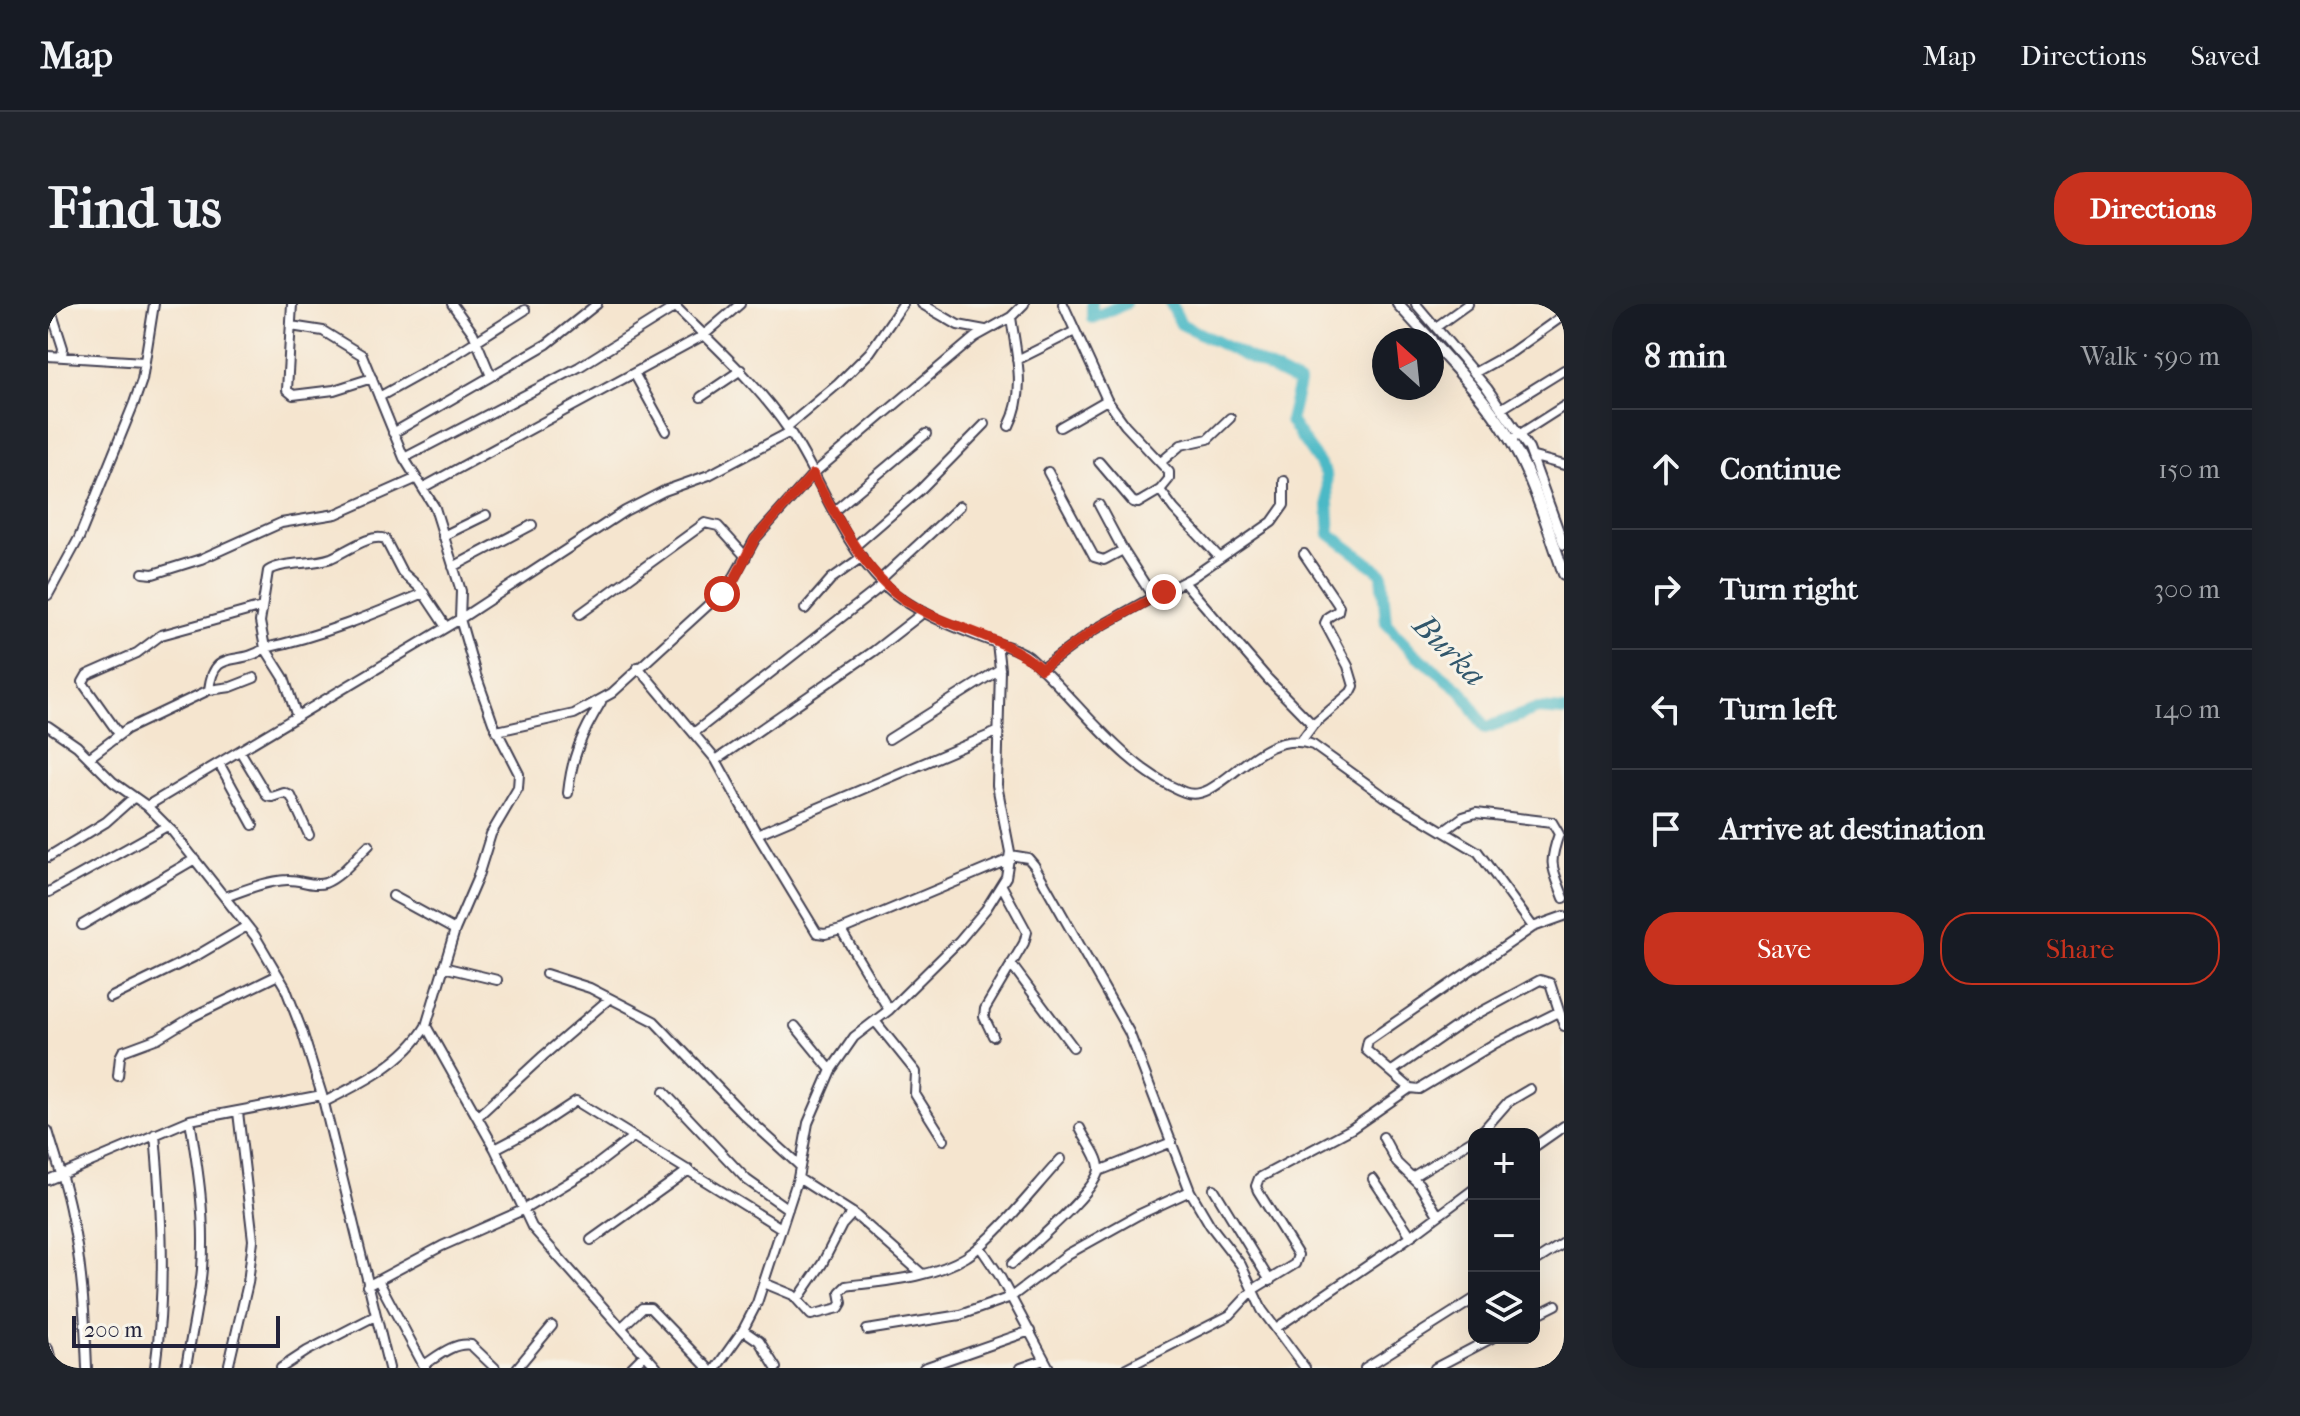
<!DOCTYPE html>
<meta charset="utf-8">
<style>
body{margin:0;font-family:"IM FELL French Canon",serif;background:#20242c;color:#f1f3f6}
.controls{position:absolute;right:24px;bottom:24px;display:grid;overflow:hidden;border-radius:16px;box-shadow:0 8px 32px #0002}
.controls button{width:72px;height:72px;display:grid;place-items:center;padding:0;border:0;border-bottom:2px solid #363941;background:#171b24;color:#f1f3f6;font:40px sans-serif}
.compass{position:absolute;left:1324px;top:24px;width:72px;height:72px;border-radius:50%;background:#171b24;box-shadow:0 8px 32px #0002;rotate:333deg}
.scale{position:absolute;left:24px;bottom:20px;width:208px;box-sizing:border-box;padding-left:8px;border:4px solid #22223b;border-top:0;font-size:22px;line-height:28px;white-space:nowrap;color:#22223b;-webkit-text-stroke:6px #f7f3e8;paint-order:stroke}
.stop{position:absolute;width:24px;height:24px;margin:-18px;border:6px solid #c8321e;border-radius:50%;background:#fff}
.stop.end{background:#c8321e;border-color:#fff;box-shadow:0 2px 8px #0008}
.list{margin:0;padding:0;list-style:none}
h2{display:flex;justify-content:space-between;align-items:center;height:104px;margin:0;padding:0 32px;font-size:34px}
h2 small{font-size:26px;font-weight:400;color:#9ea1a6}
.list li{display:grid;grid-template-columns:52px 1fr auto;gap:24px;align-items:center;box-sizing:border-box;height:120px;padding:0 32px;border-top:2px solid #363941}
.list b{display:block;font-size:30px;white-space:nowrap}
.list em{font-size:26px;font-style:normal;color:#9ea1a6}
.actions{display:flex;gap:16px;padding:24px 32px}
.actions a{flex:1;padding:18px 0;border:2px solid #c8321e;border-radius:32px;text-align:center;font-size:28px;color:#c8321e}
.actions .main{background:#c8321e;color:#fff}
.icon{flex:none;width:44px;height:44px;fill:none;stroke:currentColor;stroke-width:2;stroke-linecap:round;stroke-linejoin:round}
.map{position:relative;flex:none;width:1516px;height:1064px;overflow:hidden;border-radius:32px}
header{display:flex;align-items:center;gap:48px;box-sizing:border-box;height:112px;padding:0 40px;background:#171b24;border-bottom:2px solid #363941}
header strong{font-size:38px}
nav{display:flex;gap:44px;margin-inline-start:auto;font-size:28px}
.intro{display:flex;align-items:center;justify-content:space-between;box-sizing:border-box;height:192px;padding:0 48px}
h1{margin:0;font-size:56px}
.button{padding:20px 36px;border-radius:32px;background:#c8321e;color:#fff;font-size:28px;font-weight:700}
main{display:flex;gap:48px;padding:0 48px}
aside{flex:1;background:#171b24;border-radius:32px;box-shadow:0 8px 32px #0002}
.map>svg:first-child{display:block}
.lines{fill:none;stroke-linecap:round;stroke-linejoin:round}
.river{stroke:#4cb9c6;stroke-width:12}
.minor-casing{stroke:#423f51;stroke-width:12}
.tertiary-casing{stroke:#423f51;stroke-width:14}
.minor{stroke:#fff;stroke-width:8}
.tertiary{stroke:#fff;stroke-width:10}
.route{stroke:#c8321e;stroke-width:10}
.labels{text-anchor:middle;stroke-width:6;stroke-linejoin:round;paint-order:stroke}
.water-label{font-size:32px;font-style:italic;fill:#31576c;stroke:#f7f3e8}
</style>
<header>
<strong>Map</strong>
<nav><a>Map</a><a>Directions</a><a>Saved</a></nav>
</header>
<div class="intro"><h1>Find us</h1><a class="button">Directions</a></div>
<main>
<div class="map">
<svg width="1516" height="1064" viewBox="0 0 1516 1064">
<rect width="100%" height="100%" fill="#f7f3e8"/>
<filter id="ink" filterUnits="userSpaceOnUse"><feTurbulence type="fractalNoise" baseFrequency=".0125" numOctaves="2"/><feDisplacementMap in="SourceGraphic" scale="16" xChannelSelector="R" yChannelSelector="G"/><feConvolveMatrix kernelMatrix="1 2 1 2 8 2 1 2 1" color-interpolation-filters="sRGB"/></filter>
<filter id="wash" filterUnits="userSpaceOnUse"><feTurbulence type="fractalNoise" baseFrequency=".006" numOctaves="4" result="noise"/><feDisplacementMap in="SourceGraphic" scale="32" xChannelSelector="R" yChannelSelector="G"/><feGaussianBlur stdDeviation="1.8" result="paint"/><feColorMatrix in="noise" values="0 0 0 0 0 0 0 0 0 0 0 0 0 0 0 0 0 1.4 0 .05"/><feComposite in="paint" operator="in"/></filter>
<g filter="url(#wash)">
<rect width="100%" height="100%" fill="#f5e5cf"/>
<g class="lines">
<path class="river" d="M1044,0V14L1077,0
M1123,0L1133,20L1251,79L1242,117L1278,169L1282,230L1334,269L1338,319L1367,350L1414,387L1437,424L1490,405L1516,407"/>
</g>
</g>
<g filter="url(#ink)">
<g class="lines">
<defs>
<path id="minor" d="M1,0L15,44L14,52
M244,0L239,86L245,91L286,86L324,74
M404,0L425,29L443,72
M625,0C665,41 707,77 740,125C774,175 792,237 835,280C864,308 911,325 948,339C960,343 971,345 981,353C1030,396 1074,464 1136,488C1173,503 1209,420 1265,441L1336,492L1430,548L1485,623L1516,612
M874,0L910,21L937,26
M1015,0L1059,96L1077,121L1121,168V175L1112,186L1126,205L1172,254
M1368,0L1439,84L1481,145L1516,241
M243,22L275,27L314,51L356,154L531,63L627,3
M1388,23L1420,0
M0,52L96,58
M969,56L1027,27
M586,69L618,127
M1426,69L1464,48L1516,11
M331,93L403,53L477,6
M653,93L693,66
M1453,105L1516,66
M961,122C979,87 968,50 963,13
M739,123L790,80L822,48L855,0
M1012,123L1059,96
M345,129L499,40L549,0
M1466,134L1516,102
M1486,153L1516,161
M1051,158L1085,198L1090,199L1112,186
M1113,158L1133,141L1160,135L1182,114
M1000,168L1046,253L1056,256L1075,246L1105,293L1143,274L1224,218L1236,201V177
M376,183L656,31L692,0
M1051,201L1075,246
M786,207L878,130
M395,232L438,211
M806,243L873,185L937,120
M405,263L484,221
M95,269L105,270L153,255L233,219L288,210L367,175
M832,276L912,202
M1136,278L1219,374L1265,421
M0,291L31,234L86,99L94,76L106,0
M757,305L783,275L814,253
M532,310L657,219L670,222L698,253
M590,363L668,456L709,530L769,629L777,630L793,626L962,555
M993,365L1046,326L1105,293
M161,386C166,342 190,364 217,344L212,318L220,267C235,257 264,261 283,254C298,248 322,229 337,235L354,268L372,284L398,323
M249,413L236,374L217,344C273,332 324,311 376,289
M0,422L29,442L65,478L99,502L125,528L207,632L237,683L254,727L274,791L341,1064
M449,427L526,410L564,389L681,282L707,235L765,170L927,33L963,13L976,0
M647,428L836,280
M71,430L37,382L35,378L39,371L89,349L113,331L214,303
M841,435L952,365
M1253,437L1265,421L1303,388L1306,382L1300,362L1277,319L1280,313L1290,307L1291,302L1256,250
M192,447L219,492L224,493L236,489L243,492L261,531
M42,453L79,425L161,386L183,383L206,374
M668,456L826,347L876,308
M171,459L205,521
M520,489C524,451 534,430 553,398
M99,502L412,315L577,207L616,187L661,171L742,128
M1396,527L1415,513L1428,509L1504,518L1511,530C1500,561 1504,563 1516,594
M709,530L949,428
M962,551L980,554L986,561L1081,728L1142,887L1162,921L1193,961L1214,1006L1257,1064
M0,553L58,518L85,494
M1,588L119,522
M345,592L407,626
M177,593C197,586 218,577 239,576C252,575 264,583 277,579C294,572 308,553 321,541
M34,621L147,555
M1485,623L1320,737L1318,746L1362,784L1371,785L1446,740L1510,708
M793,626L841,706
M963,660L1025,743
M395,663L449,676
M498,670L542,684L606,717L695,810L751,861
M62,694L148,652L199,622
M827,717L868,768L867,790L896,836
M378,722L447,845L484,923L609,1064
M747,722L783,766
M945,732L936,713L937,705L976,639L979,628L954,582
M1344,767L1416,717L1492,676L1502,679L1516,722
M70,772L72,753L75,747L110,734L146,712L230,671
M616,788L699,876L740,905
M276,798C312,780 356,759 378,722L407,626L429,575L443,530L470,484L471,470L445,419L428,371L412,315L413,287L387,204L356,154
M429,813L495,752L561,695
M0,827C8,855 18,882 23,910C34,961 37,1012 39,1064
M1432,830L1460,798L1482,785
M1335,833L1349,859L1371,880L1390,911
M1486,843L1516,822
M447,845L487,824L528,797L733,924
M1051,867L1124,838
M1364,873L1426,835
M750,874L805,909L873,969
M1325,875L1363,932
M0,876L142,816L274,791
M1166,885L1222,977
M543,936L641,866
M932,943L951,971L1001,1064
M1486,958L1516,939
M964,960C980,944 1053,884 1051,863C1050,850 1037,836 1032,824
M330,976L377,1064
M716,979L745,991L763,1011L791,1004L794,999L792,988L798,982C837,977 884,974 918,953C948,934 987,883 1013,855
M319,982L394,942L475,906L543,865L585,833
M750,995L774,960L794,921L805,909
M1486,1012L1508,1001
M574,1023L594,1004H602L660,1064
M1228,1024L1363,932L1426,885
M695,1026L711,1037L728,1064
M819,1026L912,1011L963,993L1020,950L1090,911L1142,887
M0,1045L5,1064
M181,1060L200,979L205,936L190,808
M376,1061C390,1052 406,1038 423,1041L447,1064
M107,1064C118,985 114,909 107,830
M138,1064C143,1031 151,998 154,965C158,915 150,865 142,816
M233,1064L259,1047L327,1012
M469,1064L504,1022
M583,1064L597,1050
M668,1064L695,1026L709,999L750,874L760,819L783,766L806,733L841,706L911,637L938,605L958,573L962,548L949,481L952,365L949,339
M876,1064L982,1027
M973,1064L996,1056
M1078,1064L1182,1011L1206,985L1247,960L1250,951L1210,887L1208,882L1211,874L1303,825L1362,784
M1317,1064L1426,995
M1387,1064L1444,1034"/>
<path id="tertiary" d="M1350,0L1383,36
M1384,38C1404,60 1426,83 1444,108C1480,155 1497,215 1516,270"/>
</defs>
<use href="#minor" class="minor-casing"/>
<use href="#tertiary" class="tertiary-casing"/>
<use href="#minor" class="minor"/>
<use href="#tertiary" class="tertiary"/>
</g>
</g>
<g class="lines" filter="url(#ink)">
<path class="route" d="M674,290L686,276L707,235L765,170C795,223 820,280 877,308C915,327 961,335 993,365L1046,326L1116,288"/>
</g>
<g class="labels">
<g class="water-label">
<text transform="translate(1402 346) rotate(45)" y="11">Burka</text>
</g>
</g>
</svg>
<div class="controls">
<button>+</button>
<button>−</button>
<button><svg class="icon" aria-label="layers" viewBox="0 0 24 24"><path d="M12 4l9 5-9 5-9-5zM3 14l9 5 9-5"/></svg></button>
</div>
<svg class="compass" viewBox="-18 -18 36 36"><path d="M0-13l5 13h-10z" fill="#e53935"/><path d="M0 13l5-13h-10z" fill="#9ea1a6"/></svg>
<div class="scale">200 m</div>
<div class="stop" style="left:674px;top:290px"></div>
<div class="stop end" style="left:1116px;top:288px"></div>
</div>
<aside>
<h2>8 min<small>Walk · 590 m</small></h2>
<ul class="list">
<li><svg class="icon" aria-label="ahead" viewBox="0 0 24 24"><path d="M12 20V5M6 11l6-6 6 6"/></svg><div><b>Continue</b></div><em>150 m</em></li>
<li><svg class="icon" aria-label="right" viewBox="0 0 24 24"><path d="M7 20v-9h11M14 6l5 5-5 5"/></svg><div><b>Turn right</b></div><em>300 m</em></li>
<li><svg class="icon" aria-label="left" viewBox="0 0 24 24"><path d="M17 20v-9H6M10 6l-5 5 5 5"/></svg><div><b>Turn left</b></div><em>140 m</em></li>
<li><svg class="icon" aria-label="arrive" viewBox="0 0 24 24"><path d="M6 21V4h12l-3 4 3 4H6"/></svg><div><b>Arrive at destination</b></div></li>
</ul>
<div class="actions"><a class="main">Save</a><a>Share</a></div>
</aside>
</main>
